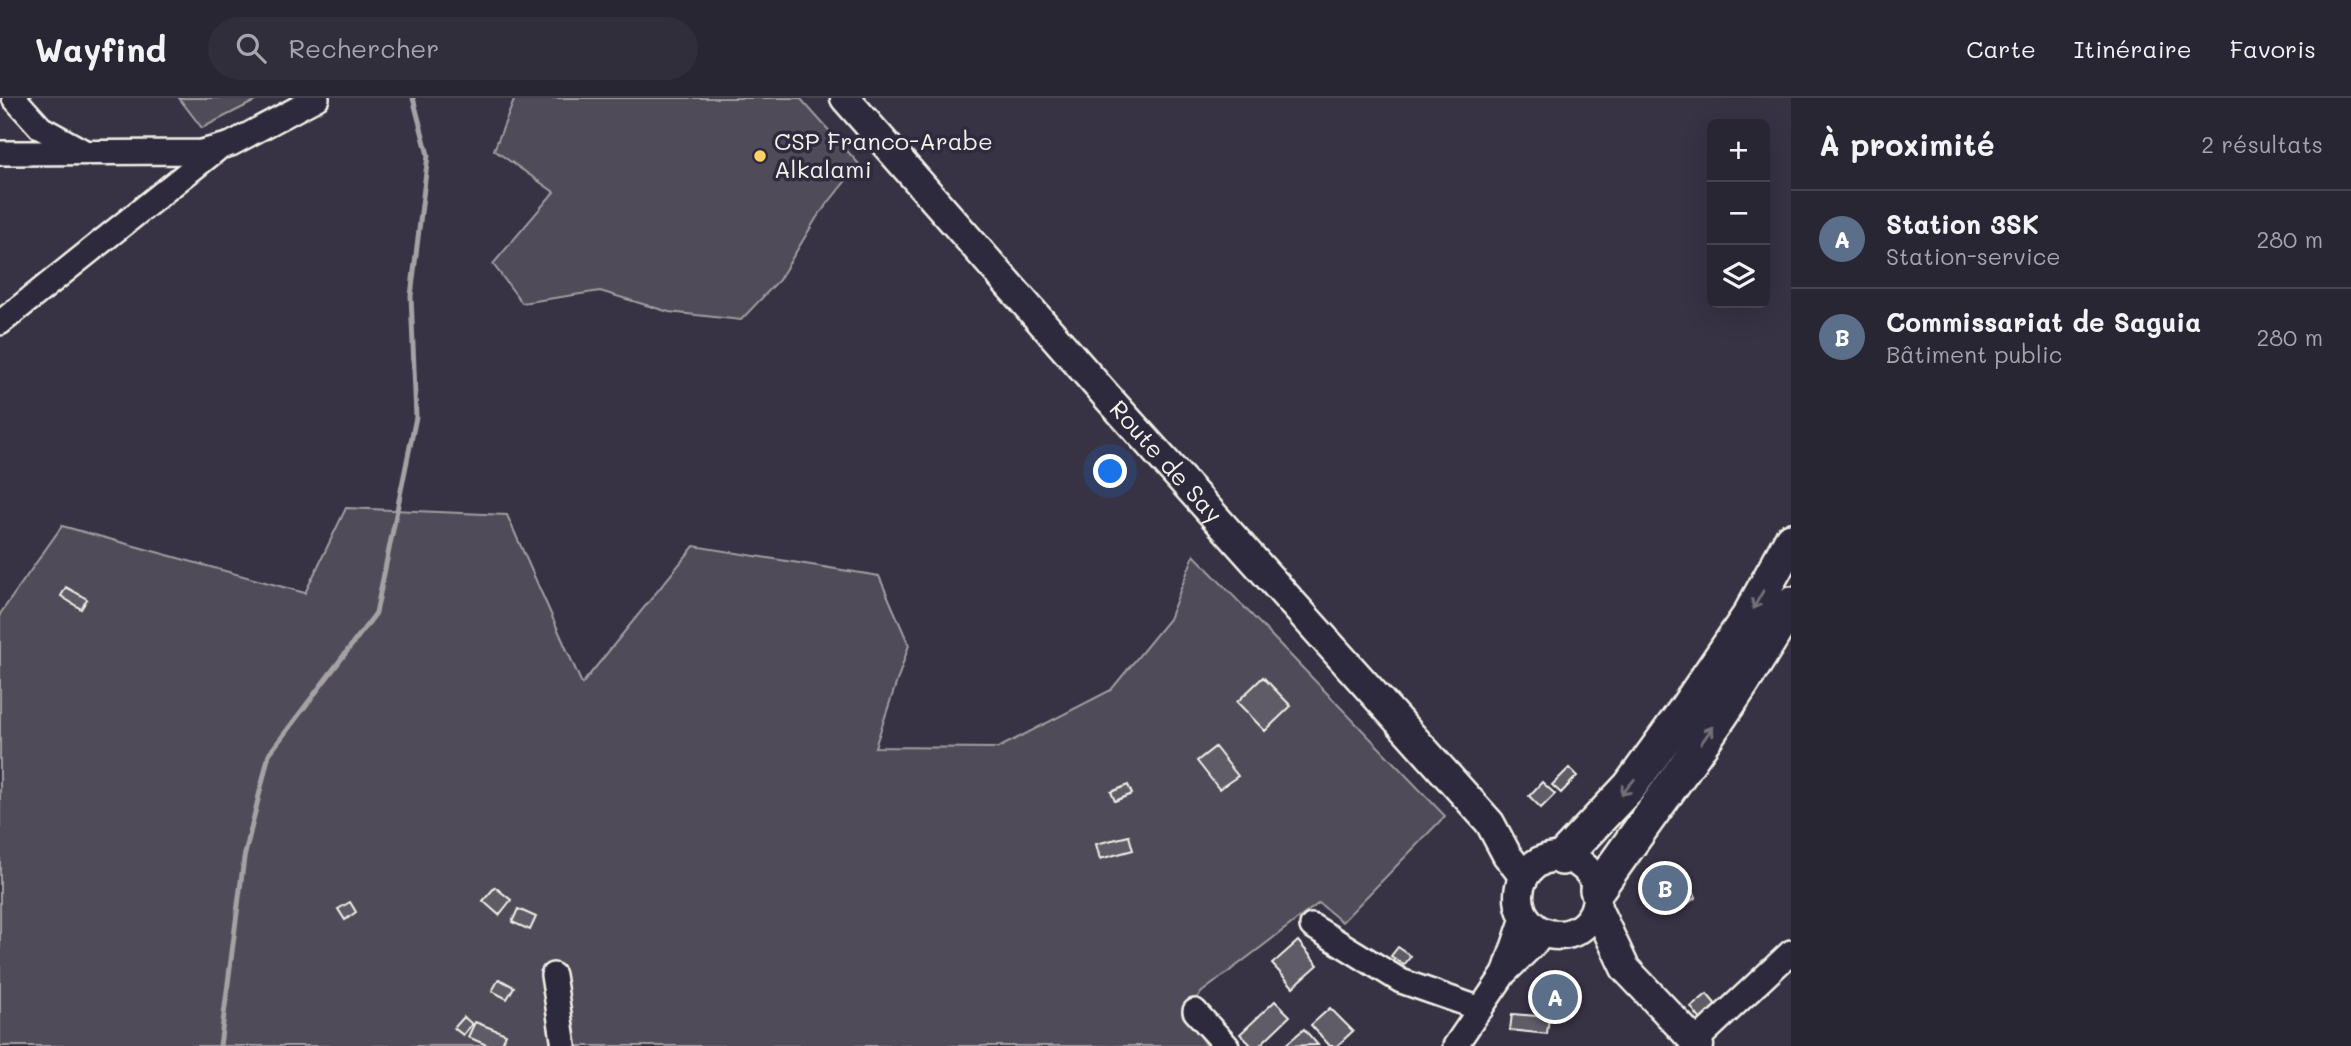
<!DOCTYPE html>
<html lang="fr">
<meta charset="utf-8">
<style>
body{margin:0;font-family:Mali,sans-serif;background:#312e3b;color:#f1f3f6}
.controls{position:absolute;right:21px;top:21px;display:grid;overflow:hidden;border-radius:10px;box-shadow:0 7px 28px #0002}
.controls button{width:63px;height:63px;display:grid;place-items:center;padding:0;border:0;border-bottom:2px solid #45434e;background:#292633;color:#f1f3f6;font:35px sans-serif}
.you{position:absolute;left:1111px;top:374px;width:24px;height:24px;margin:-18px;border:5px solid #fff;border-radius:50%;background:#1a73e8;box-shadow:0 0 0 10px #1a73e833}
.badge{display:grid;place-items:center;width:46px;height:46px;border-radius:50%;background:#ffd166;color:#fff;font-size:23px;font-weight:700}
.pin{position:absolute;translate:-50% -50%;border:4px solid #fff;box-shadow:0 2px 7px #0006}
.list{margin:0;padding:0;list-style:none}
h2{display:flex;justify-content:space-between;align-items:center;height:91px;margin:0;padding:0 28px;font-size:30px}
h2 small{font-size:23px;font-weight:400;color:#a5a5ac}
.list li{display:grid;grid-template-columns:46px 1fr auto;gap:21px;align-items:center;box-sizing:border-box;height:98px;padding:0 28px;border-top:2px solid #45434e}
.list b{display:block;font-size:26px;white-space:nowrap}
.list p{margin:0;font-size:23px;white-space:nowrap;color:#a5a5ac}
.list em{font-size:23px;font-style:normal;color:#a5a5ac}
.icon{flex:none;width:38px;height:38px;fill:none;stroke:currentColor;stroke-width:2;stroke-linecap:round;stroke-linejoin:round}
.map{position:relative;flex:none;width:1791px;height:948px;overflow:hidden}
header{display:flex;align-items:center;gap:42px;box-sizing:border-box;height:98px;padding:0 35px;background:#292633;border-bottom:2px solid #45434e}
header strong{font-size:33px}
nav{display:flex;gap:38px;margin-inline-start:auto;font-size:24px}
.search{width:490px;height:63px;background:#312e3b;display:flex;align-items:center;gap:18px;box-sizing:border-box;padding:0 24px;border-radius:38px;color:#a5a5ac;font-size:26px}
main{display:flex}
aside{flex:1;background:#292633}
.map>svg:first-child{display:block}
.green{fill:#504b59;stroke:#a29ea0;stroke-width:2}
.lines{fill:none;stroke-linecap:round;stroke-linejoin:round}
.stream{stroke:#a6a2a4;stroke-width:5}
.building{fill:#5f5c67;stroke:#f4f1e8;stroke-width:2}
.minor-casing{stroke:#f4f1e8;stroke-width:28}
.major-casing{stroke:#f4f1e8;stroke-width:33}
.highway-casing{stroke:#f4f1e8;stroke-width:38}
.minor{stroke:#2f2a3d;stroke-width:23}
.major{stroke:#2f2a3d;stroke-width:28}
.highway{stroke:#2f2a3d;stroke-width:33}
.oneway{stroke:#747079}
.poi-dot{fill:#ffd166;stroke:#2f2a3d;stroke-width:2.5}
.labels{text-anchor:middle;stroke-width:7;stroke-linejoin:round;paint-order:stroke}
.poi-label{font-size:24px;fill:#f4f1e8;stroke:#2f2a3d;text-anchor:start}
.street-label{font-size:24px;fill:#f4f1e8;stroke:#2f2a3d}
</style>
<header>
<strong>Wayfind</strong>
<div class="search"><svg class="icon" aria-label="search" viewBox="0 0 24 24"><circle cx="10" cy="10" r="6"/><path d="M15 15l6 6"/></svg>Rechercher</div>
<nav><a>Carte</a><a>Itinéraire</a><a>Favoris</a></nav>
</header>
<main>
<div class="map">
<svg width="1791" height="948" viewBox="0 0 1791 948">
<rect width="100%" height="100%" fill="#373244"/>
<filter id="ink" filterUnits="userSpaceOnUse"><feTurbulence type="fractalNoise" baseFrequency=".0143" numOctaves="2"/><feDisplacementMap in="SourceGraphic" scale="14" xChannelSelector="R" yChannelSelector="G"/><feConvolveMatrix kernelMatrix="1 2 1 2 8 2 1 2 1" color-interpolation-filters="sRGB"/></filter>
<g filter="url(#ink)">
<path class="green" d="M179,0H261L202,30Z
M515,0H800L859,66L817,119L779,182L741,222L669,214L600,193L522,205L493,166L554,94L494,52Z
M346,410L507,417L582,586L694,448L879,478L909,547L875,649L998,650L1111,592L1169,521L1194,457L1445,718L1342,824L1319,805L1202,894L1185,913L1207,948H0V516L62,428L305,495Z"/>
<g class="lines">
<path class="stream" d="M220,948L244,760L269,656L376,515L416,319L411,198L428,57L413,0"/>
</g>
<path class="building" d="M66,489L87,501L81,511L61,498Z
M1263,579L1291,608L1265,633L1237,604Z
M1215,649L1238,678L1219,691L1197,663Z
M1569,670L1577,678L1561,695L1552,687Z
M1542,684L1555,696L1541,710L1529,698Z
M1128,687L1132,696L1115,703L1111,694Z
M1129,738L1133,752L1100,761L1096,746Z
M1678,773L1696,799L1684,808L1665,782Z
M495,789L511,802L499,817L483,803Z
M350,804L356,814L345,822L338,811Z
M518,811L536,819L530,832L512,824Z
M1298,843L1318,867L1293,889L1272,866Z
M1398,849L1411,858L1404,867L1391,858Z
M499,881L514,889L507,901L492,893Z
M1537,889L1570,895L1567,911L1534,905Z
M1707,896L1717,908L1701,922L1691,909Z
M1275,903L1290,918L1259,948H1252L1240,936Z
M1330,910L1353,933L1337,948H1330L1311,927Z
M1512,916L1549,919L1547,936L1510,932Z
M464,919L472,926L463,937L454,930Z
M475,924L506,936L501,948H489L468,939Z
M1304,931L1318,947L1284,948Z"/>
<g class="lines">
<defs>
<path id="minor" d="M14,0L41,30L81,52
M0,55L201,54L231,46L317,0
M0,225L216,52
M1312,828L1401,883L1481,911
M1505,873L1524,817
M553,877L564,948
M1195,913L1227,948
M1695,944L1791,854
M1455,948L1504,876L1546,835"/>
<g id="major">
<path id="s1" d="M845,0L1110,302L1490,725L1507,757L1524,779"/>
<circle cx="1558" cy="798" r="39"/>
<path d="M1596,808L1625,870L1699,948"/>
</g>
<path id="highway" d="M1562,760L1630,688L1683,615L1749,518L1791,442
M1597,792C1663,698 1734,606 1791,506"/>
</defs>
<use href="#minor" class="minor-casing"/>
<use href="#major" class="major-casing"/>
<use href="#highway" class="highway-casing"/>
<use href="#minor" class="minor"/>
<use href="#major" class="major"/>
<use href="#highway" class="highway"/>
</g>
<defs><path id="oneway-shaft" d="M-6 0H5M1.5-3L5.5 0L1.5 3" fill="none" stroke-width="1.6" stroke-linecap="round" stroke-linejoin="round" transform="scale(1.75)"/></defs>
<g class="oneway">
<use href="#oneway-shaft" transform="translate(1758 502) rotate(119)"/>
<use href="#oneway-shaft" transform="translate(1707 637) rotate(-55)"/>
<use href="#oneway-shaft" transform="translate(1628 689) rotate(130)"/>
</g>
</g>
<circle class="poi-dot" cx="760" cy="58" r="7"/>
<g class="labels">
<g class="poi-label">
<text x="774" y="52">CSP Franco-Arabe<tspan x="774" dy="28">Alkalami</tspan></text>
</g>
<g class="street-label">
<text dy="8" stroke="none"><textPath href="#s1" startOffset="485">Route de Say</textPath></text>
</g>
</g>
</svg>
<div class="controls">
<button>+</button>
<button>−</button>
<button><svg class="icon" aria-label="layers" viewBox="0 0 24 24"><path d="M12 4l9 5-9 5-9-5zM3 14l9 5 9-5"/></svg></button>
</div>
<div class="you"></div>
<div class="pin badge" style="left:1555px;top:899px;background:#5c6f8a">A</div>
<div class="pin badge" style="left:1665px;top:790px;background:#5c6f8a">B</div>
</div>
<aside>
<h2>À proximité<small>2 résultats</small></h2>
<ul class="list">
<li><span class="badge" style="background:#5c6f8a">A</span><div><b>Station 3SK</b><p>Station-service</p></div><em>280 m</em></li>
<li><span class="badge" style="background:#5c6f8a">B</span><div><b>Commissariat de Saguia</b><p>Bâtiment public</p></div><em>280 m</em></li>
</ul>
</aside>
</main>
